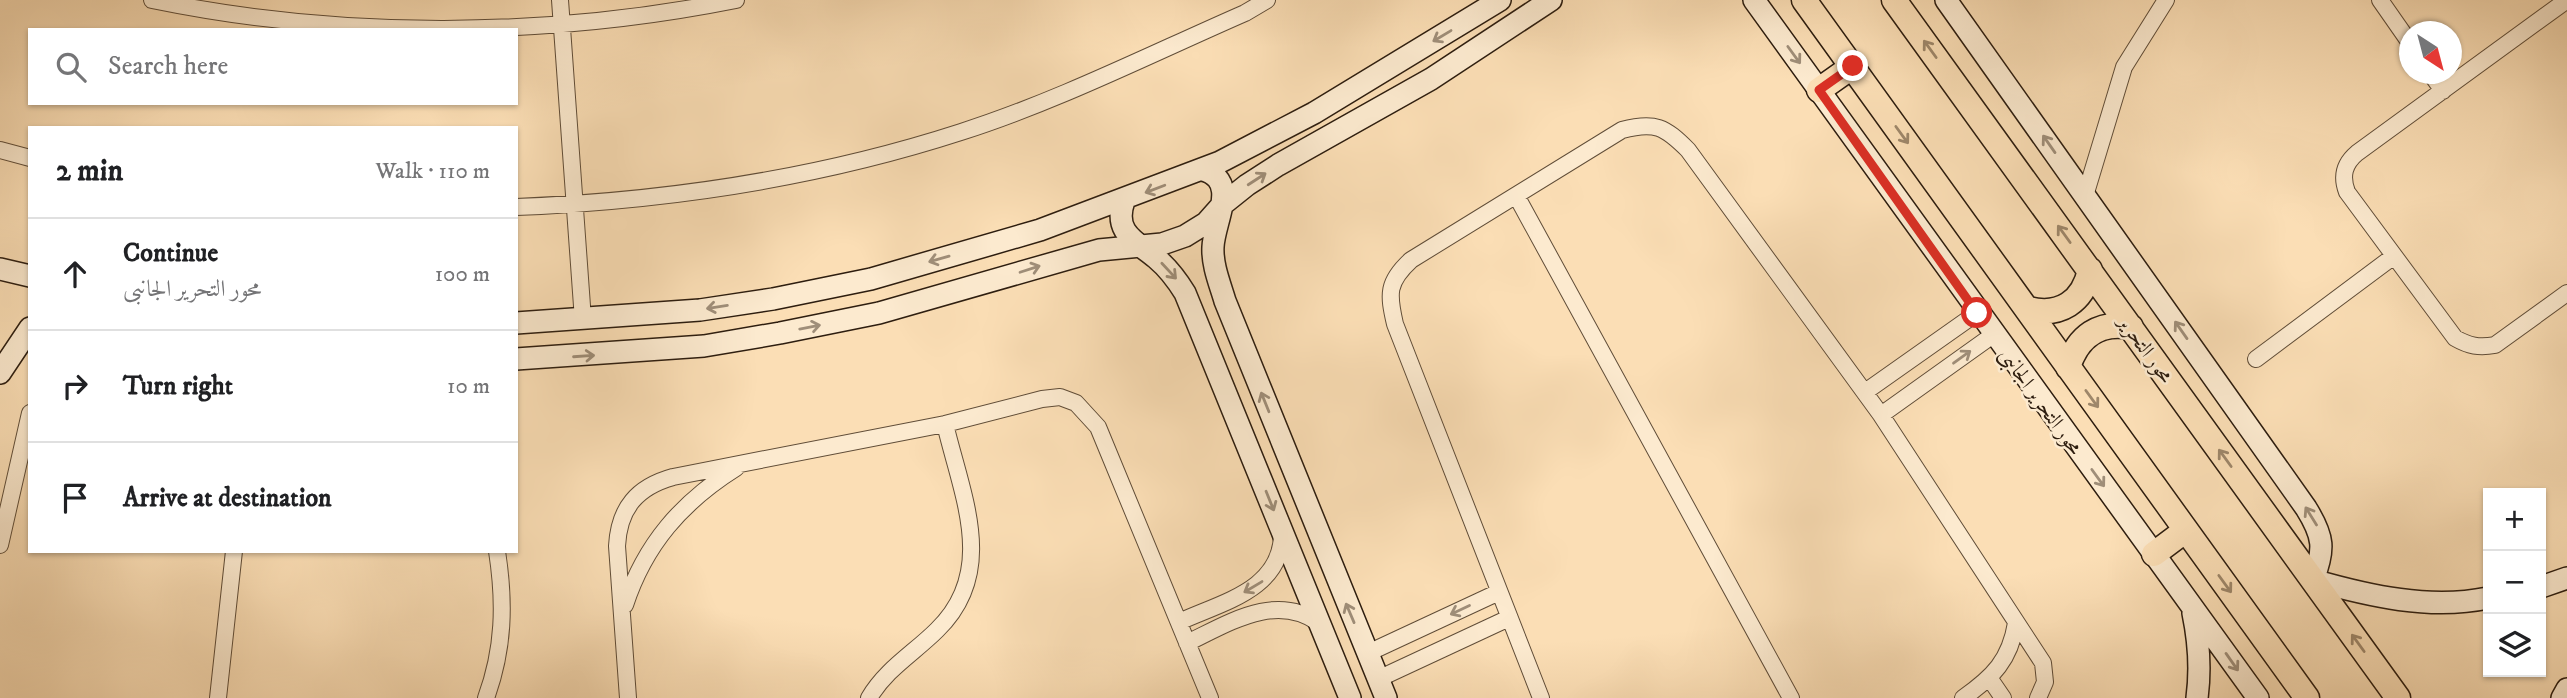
<!DOCTYPE html>
<meta charset="utf-8">
<style>
body{margin:0;font-family:"IM FELL DW Pica",Amiri,serif;background:#f2f2f2;color:#202124}
.controls{position:absolute;right:21px;bottom:21px;display:grid;overflow:hidden;border-radius:0px;box-shadow:0 2px 5px #0004}
.controls button{width:63px;height:63px;display:grid;place-items:center;padding:0;border:0;border-bottom:2px solid #e0e0e0;background:#fff;color:#202124;font:35px sans-serif}
.compass{position:absolute;left:2399px;top:21px;width:63px;height:63px;border-radius:50%;background:#fff;box-shadow:0 2px 5px #0004;rotate:144deg}
.stop{position:absolute;width:21px;height:21px;margin:-16px;border:5px solid #d93025;border-radius:50%;background:#fff}
.stop.end{background:#d93025;border-color:#fff;box-shadow:0 2px 7px #0008}
.list{margin:0;padding:0;list-style:none}
h2{display:flex;justify-content:space-between;align-items:center;height:91px;margin:0;padding:0 28px;font-size:30px}
h2 small{font-size:23px;font-weight:400;color:#757577}
.list li{display:grid;grid-template-columns:46px 1fr auto;gap:21px;align-items:center;box-sizing:border-box;height:112px;padding:0 28px;border-top:2px solid #e0e0e0}
.list b{display:block;font-size:26px;white-space:nowrap}
.list p{margin:0;font-size:23px;white-space:nowrap;color:#757577}
.list em{font-size:23px;font-style:normal;color:#757577}
.icon{flex:none;width:38px;height:38px;fill:none;stroke:currentColor;stroke-width:2;stroke-linecap:round;stroke-linejoin:round}
.map{position:relative;flex:none;width:2567px;height:698px;overflow:hidden}
.search{position:absolute;background:#fff;box-shadow:0 2px 5px #0004;left:28px;top:28px;width:490px;height:77px;display:flex;align-items:center;gap:18px;box-sizing:border-box;padding:0 24px;border-radius:0px;color:#757577;font-size:26px}
.panel{position:absolute;background:#fff;box-shadow:0 2px 5px #0004;left:28px;top:126px;width:490px;height:427px;border-radius:0px}
.map>svg:first-child{display:block}
.lines{fill:none;stroke-linecap:round;stroke-linejoin:round}
.street-casing{stroke:#604d38;stroke-width:18}
.secondary-casing{stroke:#2d1d0f;stroke-width:24}
.primary-casing{stroke:#2d1d0f;stroke-width:27}
.street{stroke:#fceacf;stroke-width:16}
.secondary{stroke:#fceacf;stroke-width:21}
.primary{stroke:#fbdeb5;stroke-width:24}
.oneway{stroke:#9f8e79}
.oneway2{stroke:#9e876a}
.route{stroke:#d93025;stroke-width:9}
.labels{text-anchor:middle;stroke-width:5;stroke-linejoin:round;paint-order:stroke}
.street-label{font-size:21px;fill:#2d1d0f;stroke:#fceacf}
</style>
<div class="map">
<svg width="2567" height="698" viewBox="0 0 2567 698">
<rect width="100%" height="100%" fill="#fbdeb5"/>
<filter id="stains"><feTurbulence type="fractalNoise" baseFrequency=".00286" numOctaves="4"/><feColorMatrix values="0 0 0 0 .2 0 0 0 0 .09 0 0 0 0 .02 0 0 0 .5 -.17"/></filter>
<radialGradient id="worn" r=".72"><stop offset=".6" stop-color="#630" stop-opacity="0"/><stop offset="1" stop-color="#630" stop-opacity=".3"/></radialGradient>
<g class="lines">
<defs>
<path id="street" d="M152,0C341,39 546,38 736,0
M560,0L583,320
M2380,0L2410,43
M2567,0L2357,153C2344,164 2341,176 2347,192L2455,338C2469,346 2479,348 2495,345L2567,293
M2431,74L2443,91
M0,150L30,158
M2085,196L2124,67L2166,0
M1517,197L1791,698
M516,207C665,201 819,178 961,132C1058,101 1151,54 1245,13L1267,0
M2256,359L2394,256
M1865,392L1977,313
M1881,415L1993,335
M0,545L30,413
M625,605C645,544 682,502 736,468
M1179,622C1222,602 1282,590 1282,533
M1187,643C1229,623 1276,592 1319,623
M1368,653L1499,592
M1378,679L1509,618
M1990,679L2003,698
M218,698L234,551
M486,698C504,649 505,603 497,551
M628,698L617,546C619,508 637,487 673,477L945,424L1042,399L1060,397L1076,403L1098,427L1210,698
M869,698C886,669 914,653 937,630C998,571 962,496 945,424
M1541,698L1395,324C1388,294 1387,282 1411,260L1622,130C1655,121 1665,127 1688,150L1881,415L2043,663L2045,682L2038,698
M1963,698C1993,677 2010,660 2016,623"/>
<path id="secondary" d="M1754,0L2258,698
M1946,0L2306,508C2324,537 2325,549 2313,580C2369,596 2430,610 2488,598
M1203,170C1240,181 1214,221 1213,247C1212,265 1220,284 1225,301L1386,698
M1124,201C1113,232 1135,241 1156,258C1168,268 1177,280 1185,293L1350,698
M0,269L30,276
M516,323L700,310L773,299L871,279L1040,230L1220,162L1314,113L1500,0
M516,359L704,346L780,333L879,313L1099,250L1162,244L1185,236L1206,223L1222,205L1247,185L1278,165L1431,79L1551,0
M0,373L30,328
M2541,587L2567,578
M2193,613C2199,642 2201,668 2197,698
M2562,698L2567,689"/>
<path id="primary" d="M1804,0L2307,698
M1894,0L2398,698
M1819,90L1853,66
M2028,309C2060,317 2083,302 2090,270
M2068,367C2078,336 2099,321 2131,327
M2154,554L2186,530"/>
</defs>
<use href="#street" class="street-casing"/>
<use href="#secondary" class="secondary-casing"/>
<use href="#primary" class="primary-casing"/>
<use href="#street" class="street"/>
<use href="#secondary" class="secondary"/>
<use href="#primary" class="primary"/>
</g>
<defs><path id="oneway-shaft" d="M-6 0H5M1.5-3L5.5 0L1.5 3" fill="none" stroke-width="1.6" stroke-linecap="round" stroke-linejoin="round" transform="scale(1.75)"/></defs>
<g class="oneway">
<use href="#oneway-shaft" transform="translate(1442 36) rotate(149)"/>
<use href="#oneway-shaft" transform="translate(1794 55) rotate(54)"/>
<use href="#oneway-shaft" transform="translate(2049 144) rotate(-125)"/>
<use href="#oneway-shaft" transform="translate(1257 179) rotate(-33)"/>
<use href="#oneway-shaft" transform="translate(1155 189) rotate(159)"/>
<use href="#oneway-shaft" transform="translate(939 259) rotate(164)"/>
<use href="#oneway-shaft" transform="translate(1030 269) rotate(-18)"/>
<use href="#oneway-shaft" transform="translate(1169 271) rotate(47)"/>
<use href="#oneway-shaft" transform="translate(717 307) rotate(171)"/>
<use href="#oneway-shaft" transform="translate(810 327) rotate(-11)"/>
<use href="#oneway-shaft" transform="translate(2181 330) rotate(-125)"/>
<use href="#oneway-shaft" transform="translate(584 356) rotate(-4)"/>
<use href="#oneway-shaft" transform="translate(1962 357) rotate(-36)"/>
<use href="#oneway-shaft" transform="translate(1265 402) rotate(-112)"/>
<use href="#oneway-shaft" transform="translate(2098 478) rotate(54)"/>
<use href="#oneway-shaft" transform="translate(1270 501) rotate(68)"/>
<use href="#oneway-shaft" transform="translate(2311 516) rotate(-122)"/>
<use href="#oneway-shaft" transform="translate(1253 587) rotate(149)"/>
<use href="#oneway-shaft" transform="translate(1460 610) rotate(155)"/>
<use href="#oneway-shaft" transform="translate(1350 613) rotate(-113)"/>
<use href="#oneway-shaft" transform="translate(2232 662) rotate(55)"/>
</g>
<g class="oneway2">
<use href="#oneway-shaft" transform="translate(1930 49) rotate(-126)"/>
<use href="#oneway-shaft" transform="translate(1902 135) rotate(54)"/>
<use href="#oneway-shaft" transform="translate(2064 234) rotate(-126)"/>
<use href="#oneway-shaft" transform="translate(2092 399) rotate(54)"/>
<use href="#oneway-shaft" transform="translate(2225 458) rotate(-126)"/>
<use href="#oneway-shaft" transform="translate(2225 584) rotate(54)"/>
<use href="#oneway-shaft" transform="translate(2358 643) rotate(-126)"/>
</g>
<g class="lines">
<path class="route" d="M1853,66L1819,90L1977,313"/>
</g>
<g class="labels">
<g class="street-label">
<text transform="translate(2146 349) rotate(54)" y="7">محور التحرير</text>
<text transform="translate(2041 401) rotate(54)" y="7">محور التحرير الجانبى</text>
</g>
</g>
<rect width="100%" height="100%" filter="url(#stains)"/>
<rect width="100%" height="100%" fill="url(#worn)"/>
</svg>
<div class="controls">
<button>+</button>
<button>−</button>
<button><svg class="icon" aria-label="layers" viewBox="0 0 24 24"><path d="M12 4l9 5-9 5-9-5zM3 14l9 5 9-5"/></svg></button>
</div>
<svg class="compass" viewBox="-18 -18 36 36"><path d="M0-13l5 13h-10z" fill="#e53935"/><path d="M0 13l5-13h-10z" fill="#757577"/></svg>
<div class="stop" style="left:1977px;top:313px"></div>
<div class="stop end" style="left:1853px;top:66px"></div>
<div class="search"><svg class="icon" aria-label="search" viewBox="0 0 24 24"><circle cx="10" cy="10" r="6"/><path d="M15 15l6 6"/></svg>Search here</div>
<section class="panel">
<h2>2 min<small>Walk · 110 m</small></h2>
<ul class="list">
<li><svg class="icon" aria-label="ahead" viewBox="0 0 24 24"><path d="M12 20V5M6 11l6-6 6 6"/></svg><div><b>Continue</b><p>محور التحرير الجانبى</p></div><em>100 m</em></li>
<li><svg class="icon" aria-label="right" viewBox="0 0 24 24"><path d="M7 20v-9h11M14 6l5 5-5 5"/></svg><div><b>Turn right</b></div><em>10 m</em></li>
<li><svg class="icon" aria-label="arrive" viewBox="0 0 24 24"><path d="M6 21V4h12l-3 4 3 4H6"/></svg><div><b>Arrive at destination</b></div></li>
</ul>
</section>
</div>
